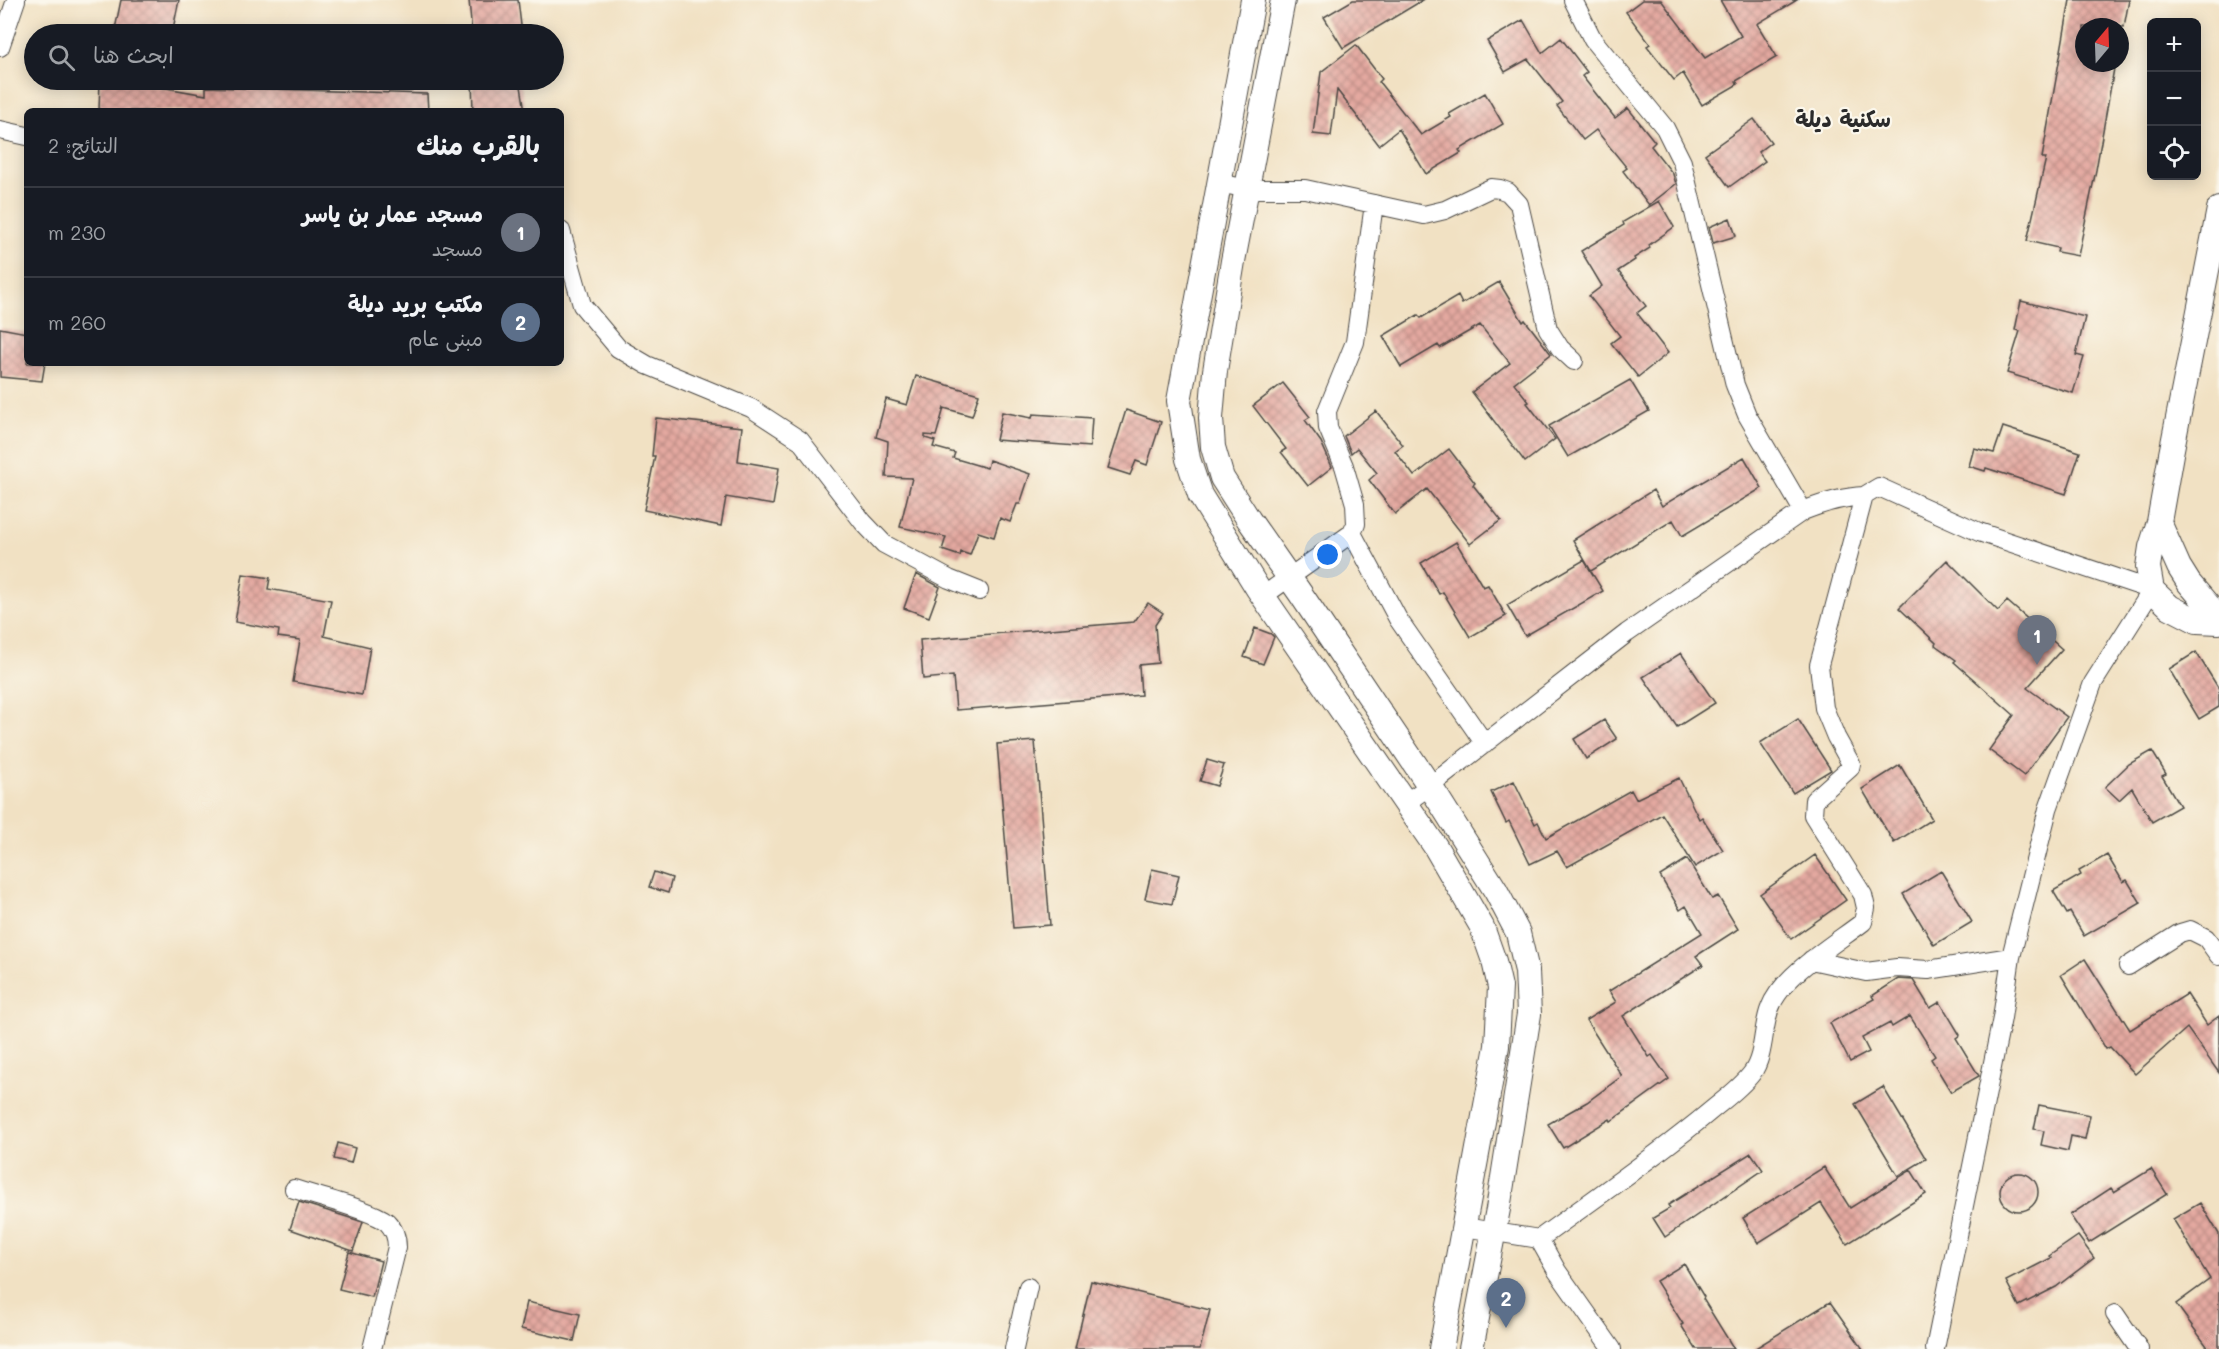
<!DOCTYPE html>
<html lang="ar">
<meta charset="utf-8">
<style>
body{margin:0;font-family:Mali,"Playpen Sans Arabic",sans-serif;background:#242831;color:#f1f3f6;direction:rtl}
.controls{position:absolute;right:18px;top:18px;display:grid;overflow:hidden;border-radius:9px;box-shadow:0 3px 15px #0003}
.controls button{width:54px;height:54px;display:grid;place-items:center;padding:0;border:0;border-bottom:2px solid #363941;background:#171b24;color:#f1f3f6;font:30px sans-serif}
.compass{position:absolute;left:2075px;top:18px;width:54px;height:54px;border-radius:50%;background:#171b24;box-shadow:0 3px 15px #0003;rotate:19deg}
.you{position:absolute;left:1328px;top:555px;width:21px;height:21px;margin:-15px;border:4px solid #fff;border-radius:50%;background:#1a73e8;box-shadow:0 0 0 9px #1a73e833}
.badge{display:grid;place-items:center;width:39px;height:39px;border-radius:50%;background:#2563eb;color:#fff;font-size:20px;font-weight:700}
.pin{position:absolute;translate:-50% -50px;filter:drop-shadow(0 2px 3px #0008)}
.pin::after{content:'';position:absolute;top:32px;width:21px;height:18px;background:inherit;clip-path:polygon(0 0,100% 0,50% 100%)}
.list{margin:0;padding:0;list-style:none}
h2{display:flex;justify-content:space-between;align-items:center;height:78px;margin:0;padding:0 24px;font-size:26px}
h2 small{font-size:20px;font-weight:400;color:#9ea1a6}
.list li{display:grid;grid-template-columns:39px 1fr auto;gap:18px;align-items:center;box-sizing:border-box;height:90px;padding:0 24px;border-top:2px solid #363941}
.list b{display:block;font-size:22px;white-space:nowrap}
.list p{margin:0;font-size:20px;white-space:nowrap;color:#9ea1a6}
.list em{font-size:20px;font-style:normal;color:#9ea1a6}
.icon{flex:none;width:33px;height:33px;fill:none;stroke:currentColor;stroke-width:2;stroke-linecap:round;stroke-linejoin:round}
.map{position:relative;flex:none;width:2219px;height:1349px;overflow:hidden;direction:ltr}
.search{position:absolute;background:#171b24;box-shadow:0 3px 15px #0003;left:24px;top:24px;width:540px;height:66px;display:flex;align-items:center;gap:15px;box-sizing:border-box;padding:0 21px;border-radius:33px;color:#9ea1a6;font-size:22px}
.panel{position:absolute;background:#171b24;box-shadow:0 3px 15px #0003;left:24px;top:108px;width:540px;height:258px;border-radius:9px;direction:rtl}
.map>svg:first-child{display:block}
.building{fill:url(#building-cross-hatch)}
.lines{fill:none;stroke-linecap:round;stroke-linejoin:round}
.street-casing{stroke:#494642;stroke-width:20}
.secondary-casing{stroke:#494642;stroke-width:26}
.street{stroke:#fff;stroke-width:18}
.secondary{stroke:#fff;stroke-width:24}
.labels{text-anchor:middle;stroke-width:4.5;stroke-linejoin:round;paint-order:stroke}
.district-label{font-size:22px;font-weight:bold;fill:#2b2b2b;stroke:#fbf7ec}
</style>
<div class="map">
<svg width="2219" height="1349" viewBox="0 0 2219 1349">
<defs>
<pattern id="building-cross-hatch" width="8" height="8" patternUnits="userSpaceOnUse" patternTransform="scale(1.5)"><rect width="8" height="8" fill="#e4a9a0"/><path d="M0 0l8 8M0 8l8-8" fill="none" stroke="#b98a83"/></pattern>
</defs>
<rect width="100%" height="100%" fill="#fbf7ec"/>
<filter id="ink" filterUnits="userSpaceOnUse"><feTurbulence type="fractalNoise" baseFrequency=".0167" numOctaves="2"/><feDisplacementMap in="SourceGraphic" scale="12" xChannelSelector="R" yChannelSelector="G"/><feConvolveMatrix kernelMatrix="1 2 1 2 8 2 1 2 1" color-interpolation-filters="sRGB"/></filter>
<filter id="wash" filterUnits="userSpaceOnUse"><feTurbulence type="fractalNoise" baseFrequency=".008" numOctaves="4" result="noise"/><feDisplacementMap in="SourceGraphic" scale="24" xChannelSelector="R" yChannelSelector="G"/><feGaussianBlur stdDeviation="1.35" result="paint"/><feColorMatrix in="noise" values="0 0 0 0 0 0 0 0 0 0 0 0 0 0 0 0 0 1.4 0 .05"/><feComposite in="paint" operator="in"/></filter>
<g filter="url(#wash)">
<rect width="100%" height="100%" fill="#f1e1c3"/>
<g id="blocks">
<path class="building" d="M121,0H179L172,34H114Z
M469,0H518L522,34H472Z
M1353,0H1423L1343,48L1324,17Z
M1642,0H1661L1705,58L1741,36L1720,0H1797L1757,24L1777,57L1736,81L1738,84L1702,105L1683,73L1674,80L1647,46L1650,44L1626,12Z
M2070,0H2129L2124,27H2084V63H2115L2096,170L2078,256L2057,252L2058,248L2027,241L2046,158H2042Z
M1523,20L1542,53L1561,38L1587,72L1582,76L1615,118L1628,108L1655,142L1651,146L1673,174L1676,184L1649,205L1623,171L1627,168L1596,130L1583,140L1557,106L1562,102L1528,59L1505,72L1487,41Z
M1356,45L1382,79L1379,82L1421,135L1451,117L1449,114L1485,93L1503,124L1459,150L1461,153L1426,174L1399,129L1379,145L1337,90L1331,136L1313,134L1321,72Z
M100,80H121L206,95V87L427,94L428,111H99Z
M472,80H520L525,111H473Z
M1754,119L1771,142L1758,152L1765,161L1729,187L1705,154Z
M1659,201L1674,227L1649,245L1650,248L1634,258L1635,260L1618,271L1646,306L1637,313L1668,353L1638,377L1611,343L1620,336L1589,296L1602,286L1581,251L1624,225L1623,222Z
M1730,218L1736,236L1713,243L1709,227Z
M1499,282L1523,322L1525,320L1551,354L1514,383L1529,402L1527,403L1555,439L1525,462L1472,392L1510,363L1480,325L1440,348L1438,345L1401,367L1383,336L1418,315L1421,318L1458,296L1462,304Z
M2021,301L2085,317L2076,355L2084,357L2073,393L2007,373L2020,331L2015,330Z
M0,328L27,333V363H45L42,381L0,377Z
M916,376L979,394L972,416L944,408L936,436L925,435V438L935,441L933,447L955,453L953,458L987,468L989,460L1030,474L1020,504H1017L1010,522L1000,518L994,537L978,532L970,555L961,552L960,556L942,550L946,537L900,527L912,478L886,477L888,441L876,437L886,399L907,405Z
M1630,380L1649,411L1568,457L1549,426Z
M1283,383L1310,417L1305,420L1321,442L1332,467L1308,486L1281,452L1286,449L1253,406Z
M1126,410L1161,422L1147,465L1136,461L1130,475L1108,468Z
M1376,411L1403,445L1395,451L1414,476L1449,449L1475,483L1473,485L1501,520L1470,544L1427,489L1395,514L1369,480L1377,473L1357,448L1351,453L1344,436Z
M1002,412L1032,418L1033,414L1092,418L1090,447L996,440Z
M656,418L742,427L738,461L779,468L773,505L726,497L721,526L644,510L655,456H652Z
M2003,427L2080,452L2066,494L1986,468L1985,471L1969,466L1974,448L1994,453Z
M1744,457L1762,488L1682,536L1673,520L1591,571L1573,540L1653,490L1662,506Z
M1456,542L1483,587L1488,585L1506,616L1470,637L1443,592L1439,594L1421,563Z
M1584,560L1603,591L1525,636L1507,605Z
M1947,560L1998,611L2007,601L2062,649L2027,688L2067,717L2024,776L1989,750L2014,715L1954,662L1956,660L1935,645L1936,643L1899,608Z
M243,574L270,578L268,589L331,600L324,636L370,647L362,695L293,682L300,640L278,637L279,630L235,622Z
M916,574L940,587L929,617L904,608Z
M1148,603L1163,613L1155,625L1158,663L1139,665L1141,695L956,710L953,676L923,679L920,640L1134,622Z
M1255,628L1271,634L1274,637L1263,664L1244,657Z
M2196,652L2219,689V707L2199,719L2169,669Z
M1681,653L1715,703L1677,727L1643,677Z
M1798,719L1831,770L1793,793L1760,743Z
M1604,720L1617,739L1586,759L1574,739Z
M1035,741L1050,925L1013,928L997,744Z
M2152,751L2166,774L2162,776L2180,806L2152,822L2132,788L2119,800L2105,787L2129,764Z
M1207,760L1224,765L1217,786L1200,781Z
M1900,765L1932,819L1894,843L1862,789Z
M1679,778L1699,819L1702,817L1723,850L1695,867L1662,814L1567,867L1557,851L1530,864L1509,821L1506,823L1491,792L1514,781L1535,824L1538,822L1546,838L1631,790L1636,799Z
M1815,855L1846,900L1791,939L1760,894Z
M2107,855L2123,882L2127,880L2141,903L2084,936L2070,912L2067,914L2053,891L2081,875L2079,871Z
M1687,859L1712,899L1718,896L1738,929L1696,956L1703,965L1623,1016L1649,1057L1652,1055L1669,1079L1611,1121L1610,1119L1563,1148L1548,1124L1587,1102L1622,1076L1586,1020L1616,1002L1609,991L1702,933L1686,906L1680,910L1660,876Z
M1152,869L1179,875L1172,904L1145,899Z
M1941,871L1972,922L1934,945L1903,894Z
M654,872L672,878L668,893L649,887Z
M2085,959L2130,1030L2187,994L2207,1025L2219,1016V1073L2187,1028L2135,1074L2110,1047L2106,1049L2061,975Z
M1898,979L1913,980L1930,1008L1940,1002L1960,1035L1956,1038L1979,1076L1951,1092L1931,1059L1935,1056L1910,1016L1892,1027L1890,1023L1862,1038L1869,1052L1850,1062L1830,1023L1874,999L1872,996Z
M1883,1087L1926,1159L1898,1176L1855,1104Z
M2039,1105L2090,1115L2085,1139L2071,1136L2068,1151L2041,1145L2044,1131L2034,1129Z
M338,1143L355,1148L351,1163L334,1159Z
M1751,1153L1763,1170L1665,1237L1653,1218L1670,1208L1668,1205Z
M1824,1167L1850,1208L1911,1170L1926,1194L1847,1244L1821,1203L1758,1243L1743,1218Z
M2151,1169L2167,1194L2089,1243L2070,1215L2111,1188L2114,1192Z
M2000 1192a19 19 0 1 1 38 0a19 19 0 1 1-38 0Z
M299,1202L363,1222L353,1251L290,1229Z
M2200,1203L2219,1234V1349H2209L2176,1304L2210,1279L2173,1219Z
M2078,1236L2094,1258L2056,1287L2019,1306L2006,1281L2051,1258L2049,1256Z
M349,1252L381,1261L372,1297L339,1289Z
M1684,1264L1704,1297L1703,1299L1734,1349H1696L1681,1325L1683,1324L1656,1281Z
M1091,1281L1210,1310L1200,1349H1075Z
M527,1302L580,1314L574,1341L521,1329Z
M1830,1302L1863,1349H1754Z"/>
</g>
</g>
<g filter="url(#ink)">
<use href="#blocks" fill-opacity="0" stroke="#494642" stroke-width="1.5"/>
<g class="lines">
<defs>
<path id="street" d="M1573,0L1593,40L1665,128L1682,162L1735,385L1747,415L1803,511
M0,47L16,0
M0,130L27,136
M1219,183L1248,189H1305L1424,215L1445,210L1491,188L1500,189L1508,192L1519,204L1548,329L1560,348L1574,361
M561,231L582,305L618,348L647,365L751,408L800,440L863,522L884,544L949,579L979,591
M1352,533L1398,619L1485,744
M1263,596L1352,533L1356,524L1355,504L1344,466L1328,428L1327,411L1355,342L1374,204
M1405,803L1430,786L1627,633L1803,511C1823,503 1842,497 1864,496
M1811,960L1866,972L1897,968L1928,970L2011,957
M2128,966L2180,933L2190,930L2206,938L2219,956
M294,1189C315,1196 372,1210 387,1222C394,1229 397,1238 397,1247L372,1349
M1464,1227L1539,1239L1557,1271L1612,1349
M1539,1239C1595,1198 1654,1158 1708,1113C1722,1101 1740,1089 1752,1073C1765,1055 1762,1028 1770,1008C1782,975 1836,943 1863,922L1866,908L1863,895L1813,815L1814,800L1850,768L1851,764L1836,737L1824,708L1819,665L1864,496L1879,487L1979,532L2152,590L2093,683L2048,809L2011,957L2002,1018L1935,1349
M2115,1314L2139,1349
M1014,1349L1028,1287"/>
<path id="secondary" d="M1253,0L1179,401L1188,459L1200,495L1258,589L1435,846L1482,927L1494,961L1500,987L1497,1046L1441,1349
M1283,0L1233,261L1215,371L1211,418L1213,447L1222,478L1249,520L1300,593L1437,797L1496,891L1518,933L1527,971L1529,1014L1498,1209L1471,1349
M2219,209L2171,454L2159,522L2151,547L2148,567L2152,590L2170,607L2197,621L2219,622
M2159,522L2179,567L2189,583L2219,618"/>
</defs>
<use href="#street" class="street-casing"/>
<use href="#secondary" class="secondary-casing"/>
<use href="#street" class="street"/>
<use href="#secondary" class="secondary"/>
</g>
</g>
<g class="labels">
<g class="district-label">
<text x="1843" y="127">سكنية ديلة</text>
</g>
</g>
</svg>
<div class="controls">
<button>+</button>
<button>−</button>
<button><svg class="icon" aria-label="locate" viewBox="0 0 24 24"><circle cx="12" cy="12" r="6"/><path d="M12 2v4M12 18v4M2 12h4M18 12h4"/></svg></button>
</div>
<svg class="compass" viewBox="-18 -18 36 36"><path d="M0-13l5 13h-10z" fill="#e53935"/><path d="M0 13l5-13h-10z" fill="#9ea1a6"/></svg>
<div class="you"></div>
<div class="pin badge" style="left:2037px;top:665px;background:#6b7280">1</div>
<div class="pin badge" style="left:1506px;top:1328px;background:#5c6f8a">2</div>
<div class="search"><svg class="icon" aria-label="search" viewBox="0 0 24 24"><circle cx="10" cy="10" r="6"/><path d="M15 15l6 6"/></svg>ابحث هنا</div>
<section class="panel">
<h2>بالقرب منك<small>النتائج: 2</small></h2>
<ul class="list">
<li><span class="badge" style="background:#6b7280">1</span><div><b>مسجد عمار بن ياسر</b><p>مسجد</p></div><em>230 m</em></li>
<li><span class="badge" style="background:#5c6f8a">2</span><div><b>مكتب بريد ديلة</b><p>مبنى عام</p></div><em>260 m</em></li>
</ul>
</section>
</div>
